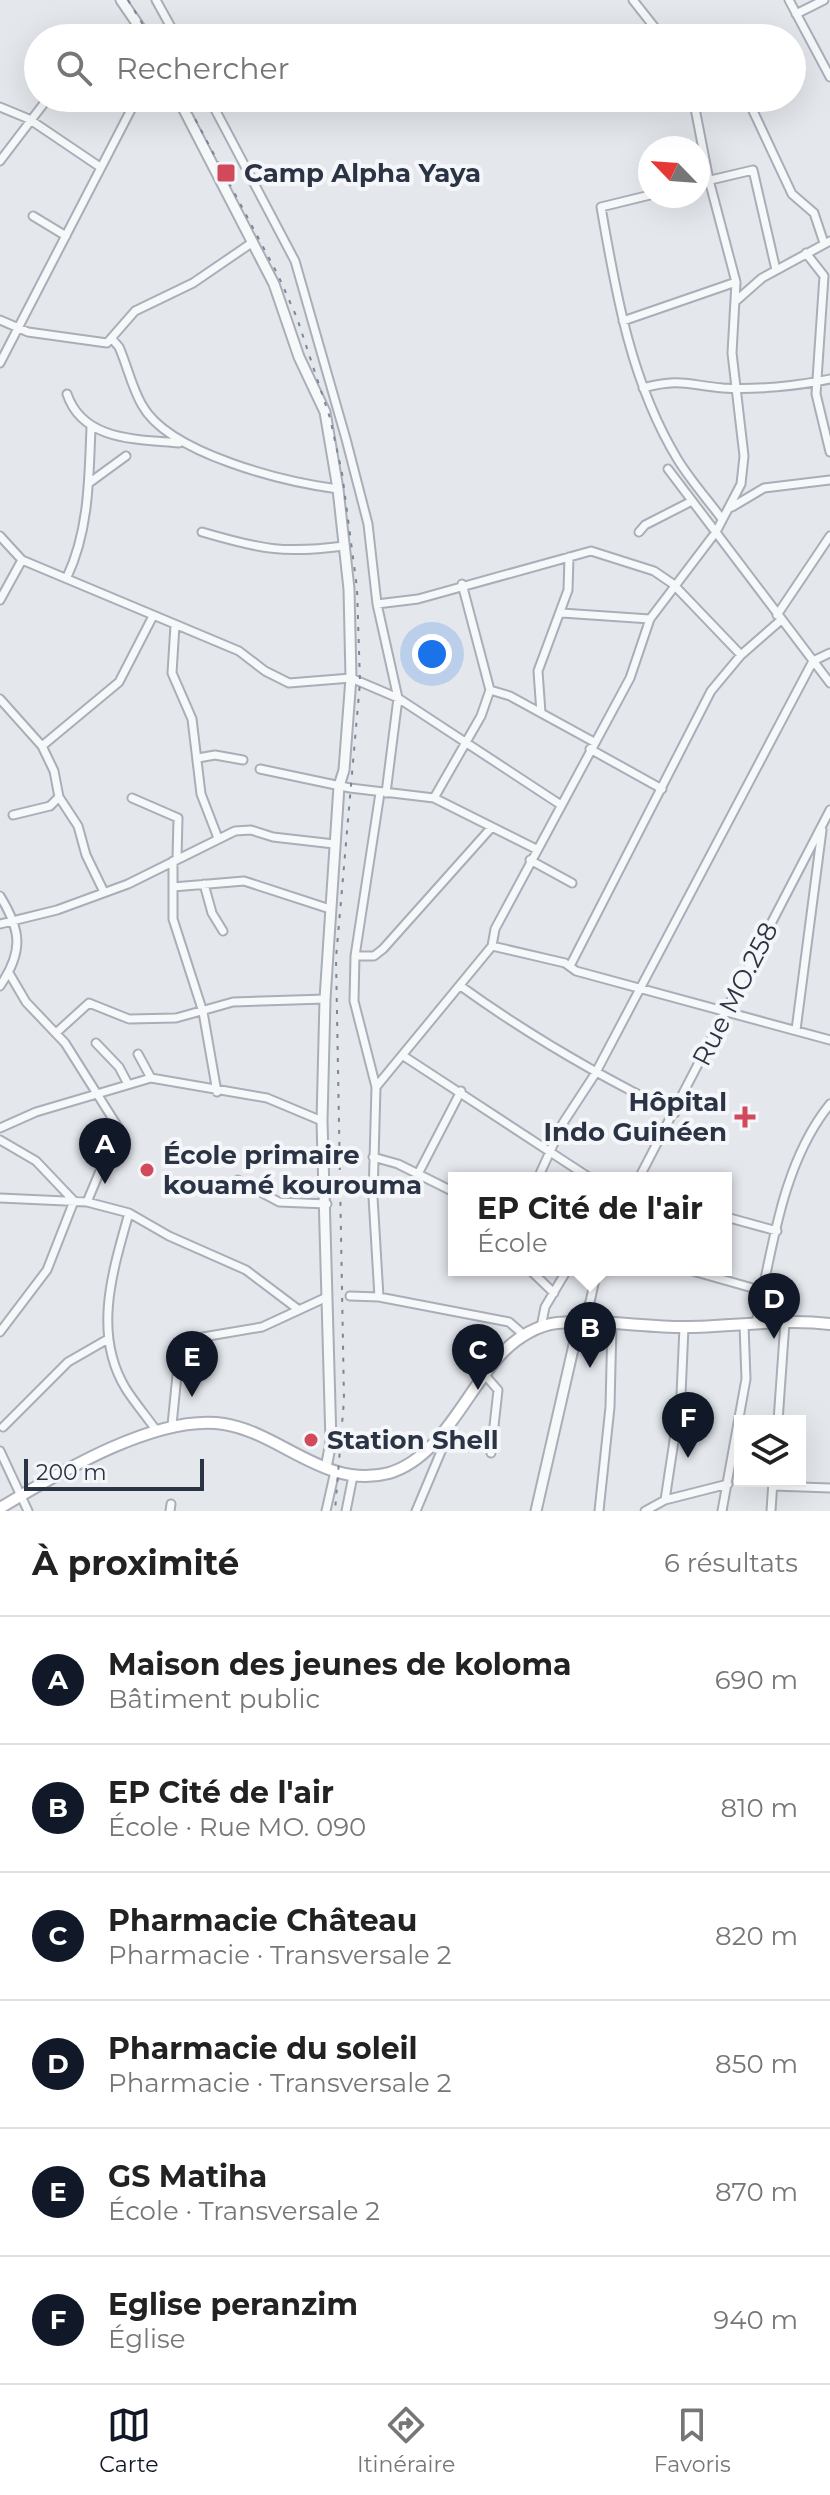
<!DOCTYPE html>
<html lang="fr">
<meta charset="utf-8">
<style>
body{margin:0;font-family:Montserrat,sans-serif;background:#f2f2f2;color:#222}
.controls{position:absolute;right:24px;bottom:24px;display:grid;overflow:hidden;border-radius:0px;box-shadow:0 8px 32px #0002}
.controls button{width:72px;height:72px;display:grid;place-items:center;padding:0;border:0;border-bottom:2px solid #e0e0e0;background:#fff;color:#222;font:40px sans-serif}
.compass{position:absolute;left:638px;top:136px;width:72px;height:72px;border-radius:50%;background:#fff;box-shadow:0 8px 32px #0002;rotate:295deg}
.scale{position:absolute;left:24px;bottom:20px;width:180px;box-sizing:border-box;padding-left:8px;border:4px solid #2b3445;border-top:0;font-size:22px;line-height:28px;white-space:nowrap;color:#2b3445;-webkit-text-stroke:6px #f4f6f9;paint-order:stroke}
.you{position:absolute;left:432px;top:654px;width:28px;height:28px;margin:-20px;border:6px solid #fff;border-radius:50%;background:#1a73e8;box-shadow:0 0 0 12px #1a73e833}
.badge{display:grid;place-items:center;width:52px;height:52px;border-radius:50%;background:#111827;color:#fff;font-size:26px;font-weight:700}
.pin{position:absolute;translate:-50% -66px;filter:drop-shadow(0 2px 4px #0008)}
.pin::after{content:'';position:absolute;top:42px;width:28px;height:24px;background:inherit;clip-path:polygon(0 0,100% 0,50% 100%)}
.popup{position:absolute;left:448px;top:1172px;width:284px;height:104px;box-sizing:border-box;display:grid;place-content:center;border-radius:0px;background:#fff;filter:drop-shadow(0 2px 6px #0005);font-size:26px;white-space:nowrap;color:#767676}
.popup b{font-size:30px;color:#222}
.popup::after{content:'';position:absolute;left:50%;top:100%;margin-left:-16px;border:16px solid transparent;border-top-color:#fff}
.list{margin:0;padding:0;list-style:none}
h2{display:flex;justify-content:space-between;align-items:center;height:104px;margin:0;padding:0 32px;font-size:34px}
h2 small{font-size:26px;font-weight:400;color:#767676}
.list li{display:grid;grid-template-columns:52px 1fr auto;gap:24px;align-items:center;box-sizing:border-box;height:128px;padding:0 32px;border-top:2px solid #e0e0e0}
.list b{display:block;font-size:30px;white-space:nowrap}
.list p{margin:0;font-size:26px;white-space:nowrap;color:#767676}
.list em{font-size:26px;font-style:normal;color:#767676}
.icon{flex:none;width:44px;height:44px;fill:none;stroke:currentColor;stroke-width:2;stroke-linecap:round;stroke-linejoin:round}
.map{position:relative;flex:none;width:830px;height:1511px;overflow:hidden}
.search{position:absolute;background:#fff;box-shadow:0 8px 32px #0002;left:24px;right:24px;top:24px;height:88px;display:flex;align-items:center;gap:20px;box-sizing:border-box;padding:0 28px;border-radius:44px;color:#767676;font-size:30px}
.sheet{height:872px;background:#fff}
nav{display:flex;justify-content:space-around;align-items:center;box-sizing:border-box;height:112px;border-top:2px solid #e0e0e0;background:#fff;font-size:22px;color:#767676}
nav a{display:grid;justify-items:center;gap:4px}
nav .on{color:#111827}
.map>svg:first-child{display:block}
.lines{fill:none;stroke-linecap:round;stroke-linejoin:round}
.minor-casing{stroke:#a9aeb7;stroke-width:11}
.tertiary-casing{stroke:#a9aeb7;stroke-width:13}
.secondary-casing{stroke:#a9aeb7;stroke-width:14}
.minor{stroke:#f7f8fa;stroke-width:7}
.tertiary{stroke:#f7f8fa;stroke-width:9}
.secondary{stroke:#fff;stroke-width:10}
.rail{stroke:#7d8696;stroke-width:2;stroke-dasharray:4 8;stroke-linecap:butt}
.poi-dot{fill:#d1495b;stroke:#f4f6f9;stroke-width:3}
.labels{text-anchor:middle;stroke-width:8;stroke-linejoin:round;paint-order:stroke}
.poi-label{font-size:26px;font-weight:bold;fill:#2b3445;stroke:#f4f6f9;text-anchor:start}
.street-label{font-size:26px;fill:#2b3445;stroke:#f4f6f9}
</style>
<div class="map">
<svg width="830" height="1511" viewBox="0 0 830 1511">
<rect width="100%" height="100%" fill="#e4e7ec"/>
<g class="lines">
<defs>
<path id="minor" d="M156,0L177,38
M633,0L663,38
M789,0L830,77
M796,14L824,0
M131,38L143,30
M209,98L295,261L346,439L368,524L377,604L398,698L386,793
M747,98L792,194L814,213L824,243
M579,102L594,98
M0,107L29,119L100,167
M0,161L48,98
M698,183L753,170L776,270
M650,195L601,207C616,294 631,383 678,460C691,481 708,500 722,519
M33,216L66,236
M806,253L824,276L816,394L830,452
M737,300L762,278L830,241
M0,320L28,332L107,343L135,311L193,283L253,242
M623,321L736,282
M113,340L119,347C127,365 132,388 142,405C169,454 285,482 338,489
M0,363L137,98
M643,388C680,378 688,385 723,388C756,390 798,386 830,379
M67,394C83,441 136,439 179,443
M668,469L830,683
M89,483L126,456
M732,507L764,488L830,480
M202,532C260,549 283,554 344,546
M639,532L645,525L692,501
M0,536L22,560L239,651L265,671L289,683L351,678L398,698L561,805
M67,577C89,531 89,478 91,427
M0,600L22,560
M377,604L418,599L591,551L654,571L673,584L741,655
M562,613L650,619
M777,615L830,536
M175,625L172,673L192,719L201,794L218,838
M490,690L510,696L594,742
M0,699L42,746L54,771L59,797L78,826L86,855L104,892
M541,713L538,671L568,590L569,557
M42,746L119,682L153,616
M590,749L662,789
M198,758L215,755L243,760
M260,769L350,788L434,798L536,849
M380,793L355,956L354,1001L376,1087L373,1197L379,1297L509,1322L524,1335
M132,798L178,818L177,858
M434,798L481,716L490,690L462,584
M13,815L50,806L59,797
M530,860L572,883
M173,861V919L203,1012L217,1092
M204,884L212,913L223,931
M173,887L244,881L330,909
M0,896C21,930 24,951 0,986
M0,924L57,910L128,884L235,831L251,830L273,837L334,844
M492,946L565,963L576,971L830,1040
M355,956H374L383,949L491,828
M570,966L711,691L741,655L781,620
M9,973L26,1002L65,1043L123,1135L100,1171L87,1202
M462,987C530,1036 599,1076 675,1113
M796,1030L822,830
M56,1033L89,1003L129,1019L176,1018L233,1002L325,999
M96,1043L119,1067L128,1084
M138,1054L151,1078
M405,1057L590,1178
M376,1087L492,946L495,929L630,678L650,619L716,532L741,484L744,456L732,353L736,282L709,180L693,98
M0,1128L36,1112L151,1078L267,1098L322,1121
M0,1140L36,1161L74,1201L47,1270L0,1332
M373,1157L398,1164L454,1192
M418,1174L461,1091
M538,1178L563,1123L595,1074L813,661L830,653
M639,1178L830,810
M238,1180L279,1202L327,1204
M0,1198L87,1202L129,1213L169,1236L246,1270L299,1310
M129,1213C113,1270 92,1334 126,1389C135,1403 146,1416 156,1430
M726,1217L777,1231
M530,1270L554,1293
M689,1270L763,1291
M350,1296L379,1297
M579,1323L590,1302L597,1270
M756,1323C772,1250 782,1163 830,1104
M541,1327L545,1307L567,1270
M484,1374L498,1390L491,1453
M778,1421L785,1322
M172,1425L178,1365L197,1338L262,1327L327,1297
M3,1427L68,1362L108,1339
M0,1451L28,1511
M773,1486L830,1488
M665,1500L681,1395L684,1327
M170,1511L171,1504
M326,1511L335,1471
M346,1511L353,1476
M416,1511L445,1442L444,1431
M599,1511L610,1407L612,1323
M645,1511L665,1500L728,1484
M722,1511L746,1379L744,1325
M771,1511L773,1481"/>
<path id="tertiary" d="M121,0L147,38
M178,98L274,284L299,357L325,412L338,489L349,589L351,678L344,770L339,786L325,999L322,1121L331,1442L326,1468
M536,1511L579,1323"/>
<path id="secondary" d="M0,1508C57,1474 157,1413 224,1424C281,1433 326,1490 389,1473C443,1457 467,1388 504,1351C518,1337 538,1325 557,1323C599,1319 642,1327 684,1327C733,1327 782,1318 830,1324"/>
</defs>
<use href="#minor" class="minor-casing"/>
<use href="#tertiary" class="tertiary-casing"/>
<use href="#secondary" class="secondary-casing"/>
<use href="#minor" class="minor"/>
<use href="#tertiary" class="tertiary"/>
<use href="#secondary" class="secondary"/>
<path class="rail" d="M128,0L151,38
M184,98L278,275L297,318L330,418L342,473L357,588L360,682L336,958L344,1400L335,1511"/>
</g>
<g class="poi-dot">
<rect x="216" y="163" width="20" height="20" rx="4"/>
<path d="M741 1105h8v8h8v8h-8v8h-8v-8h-8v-8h8z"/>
<circle cx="147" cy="1170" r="8"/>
<circle cx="311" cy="1440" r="8"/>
</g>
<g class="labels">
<g class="poi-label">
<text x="244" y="182">Camp Alpha Yaya</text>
<text x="727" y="1111" text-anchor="end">Hôpital<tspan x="727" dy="30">Indo Guinéen</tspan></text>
<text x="163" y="1164">École primaire<tspan x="163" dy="30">kouamé kourouma</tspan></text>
<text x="327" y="1449">Station Shell</text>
</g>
<g class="street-label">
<text transform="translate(735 994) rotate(-63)" y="9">Rue MO.258</text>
</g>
</g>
</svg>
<div class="controls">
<button><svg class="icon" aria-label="layers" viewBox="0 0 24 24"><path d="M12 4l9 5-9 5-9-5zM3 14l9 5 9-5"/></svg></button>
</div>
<svg class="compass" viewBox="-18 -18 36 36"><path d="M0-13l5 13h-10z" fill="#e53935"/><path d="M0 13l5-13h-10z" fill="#767676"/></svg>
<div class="scale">200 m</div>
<div class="you"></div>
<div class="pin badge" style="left:105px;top:1184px">A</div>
<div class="pin badge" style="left:590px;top:1368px">B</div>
<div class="popup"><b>EP Cité de l'air</b>École</div>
<div class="pin badge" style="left:478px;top:1390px">C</div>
<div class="pin badge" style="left:774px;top:1339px">D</div>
<div class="pin badge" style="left:192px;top:1397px">E</div>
<div class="pin badge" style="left:688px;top:1458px">F</div>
<div class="search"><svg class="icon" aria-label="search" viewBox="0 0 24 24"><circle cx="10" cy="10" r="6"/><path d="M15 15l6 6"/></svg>Rechercher</div>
</div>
<section class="sheet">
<h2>À proximité<small>6 résultats</small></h2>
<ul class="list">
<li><span class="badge">A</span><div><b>Maison des jeunes de koloma</b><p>Bâtiment public</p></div><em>690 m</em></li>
<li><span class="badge">B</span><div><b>EP Cité de l'air</b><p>École · Rue MO. 090</p></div><em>810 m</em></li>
<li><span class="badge">C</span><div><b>Pharmacie Château</b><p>Pharmacie · Transversale 2</p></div><em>820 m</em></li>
<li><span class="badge">D</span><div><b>Pharmacie du soleil</b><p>Pharmacie · Transversale 2</p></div><em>850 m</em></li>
<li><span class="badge">E</span><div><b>GS Matiha</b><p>École · Transversale 2</p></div><em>870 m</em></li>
<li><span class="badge">F</span><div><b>Eglise peranzim</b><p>Église</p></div><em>940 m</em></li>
</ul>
</section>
<nav>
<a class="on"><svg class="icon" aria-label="map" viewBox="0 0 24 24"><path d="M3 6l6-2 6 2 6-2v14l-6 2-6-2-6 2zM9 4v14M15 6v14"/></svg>Carte</a>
<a><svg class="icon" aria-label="directions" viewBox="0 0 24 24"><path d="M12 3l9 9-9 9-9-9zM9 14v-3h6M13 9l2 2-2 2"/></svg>Itinéraire</a>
<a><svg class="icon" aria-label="saved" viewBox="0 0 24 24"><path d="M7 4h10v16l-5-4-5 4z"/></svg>Favoris</a>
</nav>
